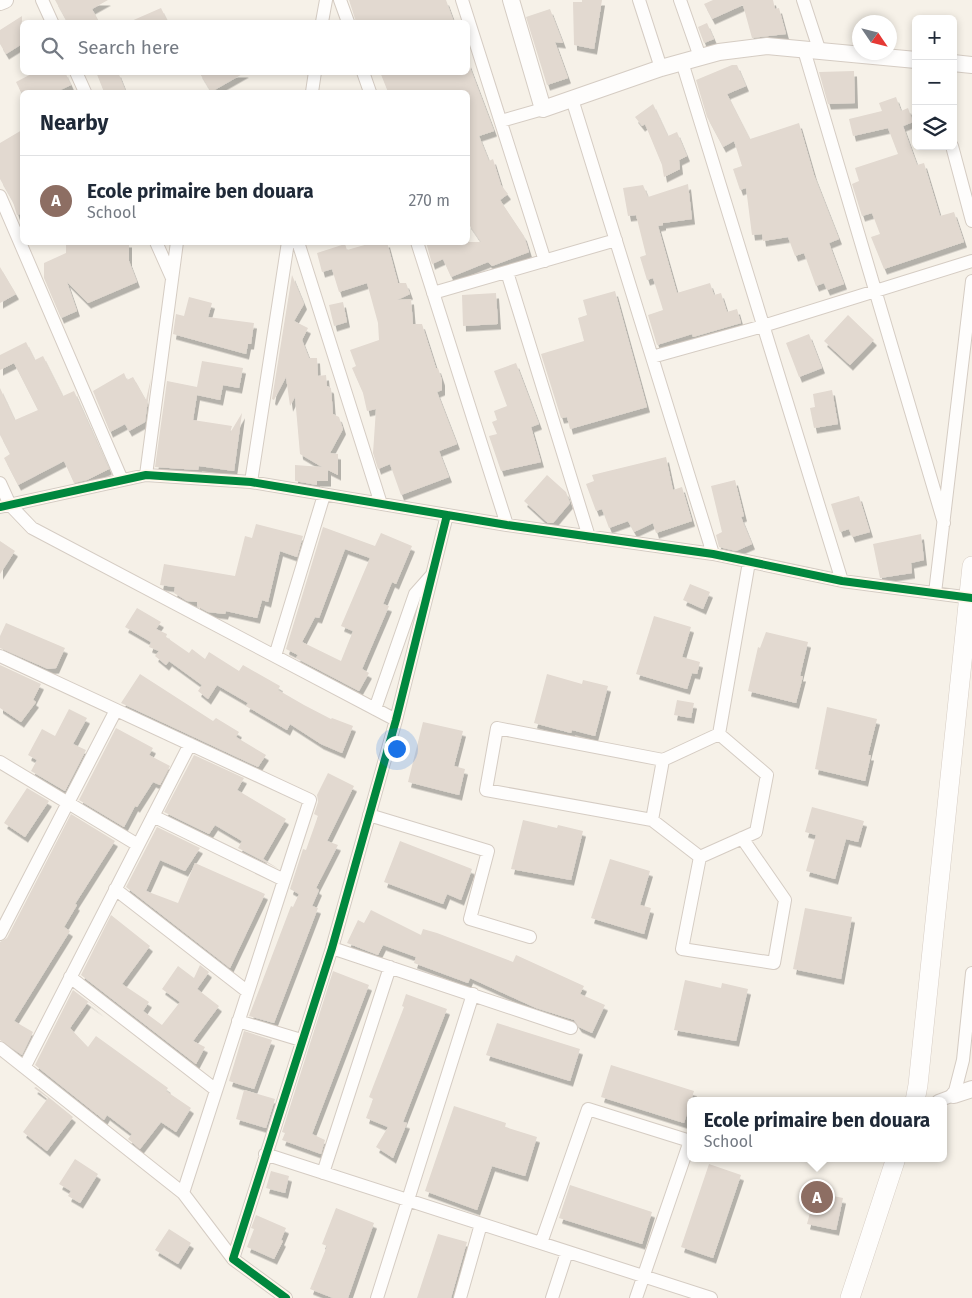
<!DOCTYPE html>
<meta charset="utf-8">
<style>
body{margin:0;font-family:"Fira Sans",sans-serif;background:#f2f2f3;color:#1f2937}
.controls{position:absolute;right:15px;top:15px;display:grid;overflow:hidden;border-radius:8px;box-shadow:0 2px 8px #0003}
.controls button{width:45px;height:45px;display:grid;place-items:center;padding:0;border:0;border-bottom:1px solid #e0e1e3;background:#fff;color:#1f2937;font:25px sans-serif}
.compass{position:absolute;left:852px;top:15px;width:45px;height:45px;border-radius:50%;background:#fff;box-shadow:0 2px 8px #0003;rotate:125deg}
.you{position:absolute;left:396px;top:748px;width:18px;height:18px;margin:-12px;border:4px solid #fff;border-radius:50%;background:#1a73e8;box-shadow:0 0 0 8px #1a73e833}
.badge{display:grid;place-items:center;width:32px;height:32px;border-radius:50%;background:#ea580c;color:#fff;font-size:16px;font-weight:700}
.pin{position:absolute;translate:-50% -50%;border:2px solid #fff;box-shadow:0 1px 5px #0006}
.popup{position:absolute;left:687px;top:1097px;width:260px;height:65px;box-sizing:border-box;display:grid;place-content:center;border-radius:8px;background:#fff;filter:drop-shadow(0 1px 4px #0005);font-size:16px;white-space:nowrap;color:#747a83}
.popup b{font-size:19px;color:#1f2937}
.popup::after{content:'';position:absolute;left:50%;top:100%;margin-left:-10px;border:10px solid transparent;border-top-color:#fff}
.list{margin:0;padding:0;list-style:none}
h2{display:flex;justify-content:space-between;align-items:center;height:65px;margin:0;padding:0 20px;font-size:21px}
h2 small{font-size:16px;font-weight:400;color:#747a83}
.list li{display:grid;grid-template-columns:32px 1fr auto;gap:15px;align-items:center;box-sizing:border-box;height:90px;padding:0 20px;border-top:1px solid #e0e1e3}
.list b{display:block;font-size:19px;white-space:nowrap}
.list p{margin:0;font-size:16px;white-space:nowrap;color:#747a83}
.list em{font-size:16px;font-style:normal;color:#747a83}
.icon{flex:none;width:28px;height:28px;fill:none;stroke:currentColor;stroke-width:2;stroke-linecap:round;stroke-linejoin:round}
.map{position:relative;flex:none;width:972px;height:1298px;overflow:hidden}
.search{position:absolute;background:#fff;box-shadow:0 2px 8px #0003;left:20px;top:20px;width:450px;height:55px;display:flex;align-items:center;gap:12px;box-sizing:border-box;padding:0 18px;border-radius:8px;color:#747a83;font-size:19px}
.panel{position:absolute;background:#fff;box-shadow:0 2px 8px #0003;left:20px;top:90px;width:450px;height:155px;border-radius:8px}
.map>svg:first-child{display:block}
.building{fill:#e2d9d0;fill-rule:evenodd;filter:url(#shadow)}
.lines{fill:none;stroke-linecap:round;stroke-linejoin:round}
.minor-casing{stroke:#d5ccc3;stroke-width:14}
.tertiary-casing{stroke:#d5ccc3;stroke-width:18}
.secondary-casing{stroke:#d7cdc4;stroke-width:20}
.minor{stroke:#fefdfc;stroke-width:12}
.tertiary{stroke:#fefdfc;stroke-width:16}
.secondary{stroke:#fefdfc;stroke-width:19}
.cycleway-casing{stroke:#fff6e7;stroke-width:11}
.cycleway{stroke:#00873e;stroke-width:8}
</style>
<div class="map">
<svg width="972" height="1298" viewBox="0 0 972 1298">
<defs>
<filter id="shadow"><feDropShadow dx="3" dy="5.5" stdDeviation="0" flood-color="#0004"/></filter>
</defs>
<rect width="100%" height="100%" fill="#f6f1e8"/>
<path class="building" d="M55,0H108L92,9L99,22H67Z
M349,0H446L454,22H356Z
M582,0H602L594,49L574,45L573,2H582Z
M713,0H773L775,9L779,8L786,34L752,38L743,5L712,19L704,4Z
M161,8L168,22H129Z
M550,9L563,43L555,42L568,78L547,85L526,17Z
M22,16V44L6,54L0,44V30Z
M707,23L714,39L704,43L698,27Z
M468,62L494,131L479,136L489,161L493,159L501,185L508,194L500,200L524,236L529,252L492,266L488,262L451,277L443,259L432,264L426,242H481L468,223V92H388L380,72H468Z
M732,65H737L746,86L727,94L750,139L799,123L814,175L839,239L829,243L844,284L827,290L824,283L816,286L804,253L795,256L788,237L763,241L762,234L752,235L746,188L740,190L733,169L742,166L734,141L723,147L707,117L696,80Z
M854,71L855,103L828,104L819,72Z
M35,72H65L71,85L56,92H21L16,82Z
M96,72H118L126,92H104Z
M199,72H246L211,92Z
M896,97L901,111L908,108L913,122L903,126L917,165L924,163L940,216L954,212L964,242L884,269L871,237L880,234L872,213L862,216L852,184L859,181L855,168L898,154L888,128L853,136L849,119L882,111L879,103Z
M653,104L668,136L677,132L687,156L679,160L680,169L664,177L662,165L645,124L642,126L635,117Z
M22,130V219L20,214L17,215L13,202L0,179V143Z
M688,184L692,219L663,223V225L658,226L677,293L710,283L714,295L721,293L727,312L737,309L741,323L693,337L692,334L657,345L648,315L663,310L653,278L647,280L640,257L646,255L636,215L628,216L623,188L643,185L648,197Z
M66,242H129V261L137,282L88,303L67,282L77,311L61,318L44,278V263L66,253Z
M375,242H387L398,283H406L410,294L397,300L411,299L413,324H422L436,368H438L442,380V390L437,392L457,444L439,451L449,477L401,495L390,464L378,469L373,453L376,409L367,411L363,393L352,368L356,366L350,350L379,340L378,323L367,283L339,292L332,269L322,272L317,253L345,244L347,250Z
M0,267L16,294L0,303Z
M292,275L304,304L294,321L308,328L302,340L309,358H317L318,376L326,375L327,386L331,388L333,414L339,417L343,429L330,453L338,454V475L328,470V481H317V485L295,481V465L322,467L300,454L295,397L290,406L286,377L274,400L272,399Z
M615,291L647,407L570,429L567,417L561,418L541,354L584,341L578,318L587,315L583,300Z
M496,293L498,324L463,326L462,295Z
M189,297L212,303L208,317L254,323L251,344H248L246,354L173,334L176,314L184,316Z
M343,302L347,322L334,326L329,305Z
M848,315L874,340L850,365L824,341Z
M809,334L822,368L799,377L786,343Z
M26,342L35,360L43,356L63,396L74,391L109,469L87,480L74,483L64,461L18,485L4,458L10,454L0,435V388L15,420L38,410L14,363L0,370V355Z
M202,361L243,368L239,388L223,385L220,400L197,395L193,420L232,426L230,433L242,413L234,471L199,466L198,470L155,467L167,381L197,387Z
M516,363L539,424L531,427L541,462L501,471L489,436L497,434L492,422L497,420L494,411L507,406L494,371Z
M124,373L127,380L133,377L146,400L151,378L145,422L129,431L125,424L110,432L93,391Z
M832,390L838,424L814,428L810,408L815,407L813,394Z
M666,457L673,490L682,487L692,521L656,533L653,523L634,532L628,521L609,528L602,509L596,511L586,484L594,481L592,475Z
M547,475L566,492L570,503L553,523H548L524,501Z
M735,480L744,516L741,517L752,544L736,551L719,547L716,535L722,532L711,486Z
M859,496L870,532L852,537L849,529L840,532L831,504Z
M256,524L303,536L297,557L280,551L268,602L262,600L257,618L226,611L225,614L208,612L197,606V602L187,601L174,593L175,587L160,585L164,564L235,576L245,536L252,538Z
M323,527L375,546L381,533L412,546L396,584L392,582L383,604L389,606L362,669L369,673L359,691L296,658L298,655L286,649ZM345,549L370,558L341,626L353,631L341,661L302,642L315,617L319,618Z
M921,534L924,560L911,563L912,573L880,578L873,544Z
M0,541L15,551L0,574Z
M690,584L710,592L703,609L683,600Z
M137,608L161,622L156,629L167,634L166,637L189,653L192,649L205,659L209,652L239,671L243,665L280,686L278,690L304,705L331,719L332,718L353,726L342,753L321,744L290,724L287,730L246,706L248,703L217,685L208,699L198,691L202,685L169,661L166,665L155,656L159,651L149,647L151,642L125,627Z
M654,616L691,627L682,657L700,662L697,674L692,673L687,689L636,674Z
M6,623L65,648L56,668L48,669L0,648V636Z
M766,632L808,642L800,676H803L796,703L748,691L758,647L760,648Z
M0,665L41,684L33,700L36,702L21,722L0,708Z
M140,674L213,721L216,718L239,732L236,737L266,755L258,767L121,703Z
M547,674L582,684L583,680L608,686L595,736L572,730L571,733L534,723Z
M677,700L694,703L691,718L674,715Z
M827,707L877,719L868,755H871L865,781L815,769Z
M69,709L87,718L73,744L86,750L65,791L31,771L37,760L28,755L42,729L55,736Z
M423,722L463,731L454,766L465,769L459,795L408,782Z
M116,728L153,748L149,755L170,766L160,785L153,782L137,807L135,806L124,827L79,800Z
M194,755L244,778L237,790L286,819L263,859L279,869L238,848L242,841L215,825L209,834L164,812Z
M328,773L354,786L327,841L338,845L316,888L319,890L312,906L318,908L274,1023L249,1016L291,906L293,907L299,894L290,889L303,849L306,850L318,816L314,814L318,802L317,795Z
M27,788L49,801L25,837L4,823Z
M812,807L864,821L858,842L846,839L835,879L806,871L816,835L805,832Z
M71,814L115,841L75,904L77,905L64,927L70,931L14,1021L33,1032L22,1055L0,1040V942L7,938Z
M523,820L557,828L558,825L583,831L571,880L511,869Z
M157,827L200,848L185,871L160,860L146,891L178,903L195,863L265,894L230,968L126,887Z
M400,841L472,869L461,900L447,894L443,904L384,882Z
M610,859L650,871L640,905L651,908L644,934L591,918Z
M805,908L852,917L841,979L793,969Z
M371,910L421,935L423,929L437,933L513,962L516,955L584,986L580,994L605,1005L592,1033L579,1027L574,1020L536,1008L470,978L468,983L414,963L416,957L383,945L378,955L347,943L358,920L364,923Z
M111,915L150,946L122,984L149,1002L143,1011L162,1025L180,1002L162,989L178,966L194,978L200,965L209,972L197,989L219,1006L193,1041L205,1047L196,1064L81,975Z
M333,971L369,985L312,1134L325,1140L321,1154L282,1140L285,1133L282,1132Z
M685,980L721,988L722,983L748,989L736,1041L674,1030Z
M73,990L102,1012L88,1002L70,1028L88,1047L96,1036L168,1088L166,1091L191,1108L176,1132L161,1122L140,1149L128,1139L132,1134L107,1115L104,1120L35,1065Z
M406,994L447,1009L403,1122L407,1123L393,1158L376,1147L388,1127L366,1118L373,1099L369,1097L404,1007L402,1006Z
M497,1023L580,1049L570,1081L486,1055Z
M244,1031L272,1040L254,1089L229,1081Z
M611,1065L694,1091L684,1123L601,1097Z
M36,1087L73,1117L47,1151L23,1132L48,1098L34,1088Z
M244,1090L275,1099L266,1128L236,1119Z
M454,1106L506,1123L505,1127L537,1137L525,1176L492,1166L477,1210L425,1191Z
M75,1159L98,1174L80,1203L68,1196L71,1191L59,1184Z
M709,1164L741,1175L713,1258L681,1247Z
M271,1171L289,1176L285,1193L266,1188Z
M570,1185L652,1212L642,1244L559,1218Z
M823,1194L843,1198L836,1230L807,1224L811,1209L819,1211Z
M336,1208L374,1223L348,1298H333L310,1289L327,1246L322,1244Z
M256,1215L286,1228L281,1240L283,1241L274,1259L247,1247L254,1229L251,1228Z
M169,1229L191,1243L178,1264L155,1250Z
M438,1234L467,1242L451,1298H417Z"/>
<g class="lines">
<defs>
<path id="minor" d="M42,0L52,22
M340,0L348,22
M462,0L545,261
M639,0L661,68
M680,0L700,57
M803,0L820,52
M322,22L326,0
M804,50L944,523
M682,62L842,581
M76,72L85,92
M363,72L370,92
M312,92L315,72
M572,99L713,554
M501,121L543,109
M952,146L972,221
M0,196L122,480
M156,242L172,278
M298,242L381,504
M417,242L507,525
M507,272L589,537
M433,293L616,240
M652,357L763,326L972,261
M146,475L177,242
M251,482L288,242
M0,483L10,505L32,528L396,720
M0,507L146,475L251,482L507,525L713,554L842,581L972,598
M935,593L972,281
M0,656L310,800L183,1193
M275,656L324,495
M375,709L415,594L431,576
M719,734L749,562
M0,762L138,845
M369,815L488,851L470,919L530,937
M153,816L284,880
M652,820L486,790L497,728L663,760L719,734L767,775L756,832L700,857L652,820L663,760
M700,857L682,949L774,963L785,900L742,838
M115,889L248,992
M0,934L116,710
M332,948L571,1028
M70,977L216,1090
M238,1021L301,1040
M0,1048L183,1193L233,1259
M25,1066L190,744
M938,1101L954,1095L963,1060L972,973
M265,1154L711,1298
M323,1173L390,967
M541,1243L588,1109L690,1141L636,1298
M286,1298L233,1259L332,948L396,720L447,515
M377,1298L473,994
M460,1298L481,1224
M552,1298L567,1252"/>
<path id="tertiary" d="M511,0L543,109L661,68L719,52L767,46L916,60
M0,2L5,0
M953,63L972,65
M954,1095L972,1089"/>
<path id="secondary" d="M915,1101L918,1085L972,566
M850,1298L896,1158"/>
</defs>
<use href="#minor" class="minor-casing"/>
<use href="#tertiary" class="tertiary-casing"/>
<use href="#secondary" class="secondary-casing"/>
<use href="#minor" class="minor"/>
<use href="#tertiary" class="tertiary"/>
<use href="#secondary" class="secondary"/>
<defs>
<path id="cycleway" d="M0,507L146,475L251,482L507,525L713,554L842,581L972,598
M286,1298L233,1259L332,948L396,720L447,515"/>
</defs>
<use href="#cycleway" class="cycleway-casing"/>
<use href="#cycleway" class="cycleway"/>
</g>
</svg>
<div class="controls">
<button>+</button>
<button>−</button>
<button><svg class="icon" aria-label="layers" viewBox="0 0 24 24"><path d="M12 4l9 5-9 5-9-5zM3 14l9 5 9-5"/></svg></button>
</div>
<svg class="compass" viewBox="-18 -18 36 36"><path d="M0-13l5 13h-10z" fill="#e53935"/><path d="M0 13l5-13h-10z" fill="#747a83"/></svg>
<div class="you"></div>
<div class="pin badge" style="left:817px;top:1197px;background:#8d6e63">A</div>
<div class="popup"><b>Ecole primaire ben douara</b>School</div>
<div class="search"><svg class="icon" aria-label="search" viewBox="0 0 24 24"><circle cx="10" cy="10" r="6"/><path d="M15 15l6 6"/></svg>Search here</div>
<section class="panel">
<h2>Nearby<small></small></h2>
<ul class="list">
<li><span class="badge" style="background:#8d6e63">A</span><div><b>Ecole primaire ben douara</b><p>School</p></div><em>270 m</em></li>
</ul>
</section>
</div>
